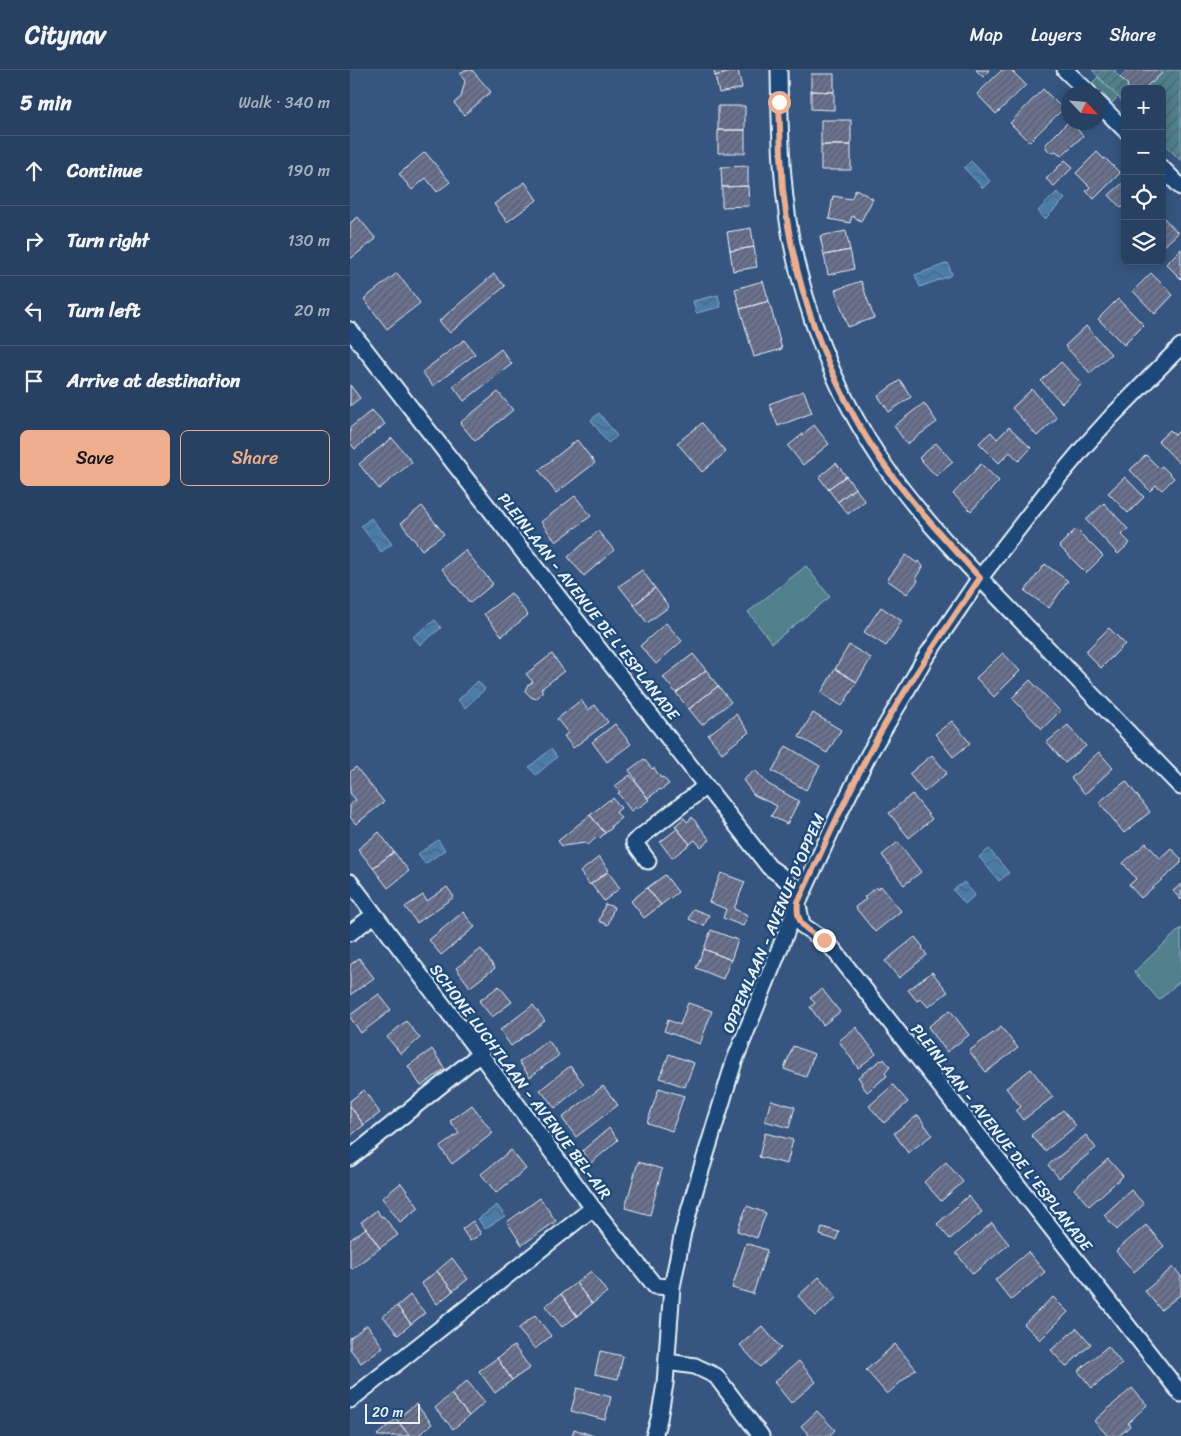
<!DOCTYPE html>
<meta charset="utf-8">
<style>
body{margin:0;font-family:Sriracha,sans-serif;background:#344b6a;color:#f1f3f6}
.controls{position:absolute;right:15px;top:15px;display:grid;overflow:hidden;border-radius:8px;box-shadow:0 2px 12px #0003}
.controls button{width:45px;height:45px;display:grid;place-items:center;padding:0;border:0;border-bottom:1px solid #445976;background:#284061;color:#f1f3f6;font:25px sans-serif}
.compass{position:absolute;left:711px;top:15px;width:45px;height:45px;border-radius:50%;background:#284061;box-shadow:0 2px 12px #0003;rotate:116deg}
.scale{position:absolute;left:15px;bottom:12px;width:55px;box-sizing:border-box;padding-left:5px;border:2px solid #e8f1f8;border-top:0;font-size:14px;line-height:18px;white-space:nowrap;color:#e8f1f8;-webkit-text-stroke:4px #1f4a7a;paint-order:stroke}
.stop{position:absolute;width:15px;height:15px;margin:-11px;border:4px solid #eead8d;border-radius:50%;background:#fff}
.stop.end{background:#eead8d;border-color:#fff;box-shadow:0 1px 5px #0008}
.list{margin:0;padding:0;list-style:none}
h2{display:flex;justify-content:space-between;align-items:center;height:65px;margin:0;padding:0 20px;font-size:21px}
h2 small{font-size:16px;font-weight:400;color:#a5afbd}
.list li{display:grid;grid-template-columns:32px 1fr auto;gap:15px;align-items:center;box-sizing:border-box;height:70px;padding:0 20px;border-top:1px solid #445976}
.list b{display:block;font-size:19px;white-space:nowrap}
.list em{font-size:16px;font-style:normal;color:#a5afbd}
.actions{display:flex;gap:10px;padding:15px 20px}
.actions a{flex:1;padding:11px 0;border:1px solid #eead8d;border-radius:8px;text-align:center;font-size:18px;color:#eead8d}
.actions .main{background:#eead8d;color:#111}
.icon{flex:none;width:28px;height:28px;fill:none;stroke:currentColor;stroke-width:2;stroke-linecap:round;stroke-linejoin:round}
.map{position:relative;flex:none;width:831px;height:1366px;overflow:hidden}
header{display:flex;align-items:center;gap:30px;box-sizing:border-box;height:70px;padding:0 25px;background:#284061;border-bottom:1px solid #445976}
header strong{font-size:24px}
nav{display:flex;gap:28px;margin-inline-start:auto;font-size:18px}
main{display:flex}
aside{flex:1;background:#284061}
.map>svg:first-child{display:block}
.green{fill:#4f808b;stroke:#9cb8c2}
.garden{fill:url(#garden-furrows);stroke:#9cb8c2}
.water{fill:url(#water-waves);stroke:#8aaac8}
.building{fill:url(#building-hatch);stroke:#e8f1f8}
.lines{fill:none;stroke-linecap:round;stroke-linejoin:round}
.minor-casing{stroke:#e8f1f8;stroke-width:19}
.minor{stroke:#1f4a7a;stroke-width:15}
.route{stroke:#eead8d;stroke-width:6}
.labels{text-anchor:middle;stroke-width:5;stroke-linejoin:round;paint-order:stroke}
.street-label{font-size:16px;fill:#e8f1f8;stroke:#1f4a7a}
</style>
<header>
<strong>Citynav</strong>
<nav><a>Map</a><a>Layers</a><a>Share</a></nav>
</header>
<main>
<aside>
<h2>5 min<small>Walk · 340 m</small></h2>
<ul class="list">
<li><svg class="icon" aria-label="ahead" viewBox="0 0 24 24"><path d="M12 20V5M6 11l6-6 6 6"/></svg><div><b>Continue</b></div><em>190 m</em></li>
<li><svg class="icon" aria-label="right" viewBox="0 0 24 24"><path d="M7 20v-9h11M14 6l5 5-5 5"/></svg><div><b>Turn right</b></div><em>130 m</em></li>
<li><svg class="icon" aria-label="left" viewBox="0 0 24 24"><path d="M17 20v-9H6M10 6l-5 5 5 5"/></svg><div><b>Turn left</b></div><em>20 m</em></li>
<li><svg class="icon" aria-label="arrive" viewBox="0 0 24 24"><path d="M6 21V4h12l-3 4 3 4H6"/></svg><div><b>Arrive at destination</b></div></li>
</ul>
<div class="actions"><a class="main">Save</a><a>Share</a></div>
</aside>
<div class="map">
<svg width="831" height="1366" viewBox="0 0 831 1366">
<defs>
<pattern id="garden-furrows" width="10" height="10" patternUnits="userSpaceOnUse" patternTransform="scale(1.25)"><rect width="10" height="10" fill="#4f808b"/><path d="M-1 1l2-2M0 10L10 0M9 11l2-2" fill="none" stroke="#4b676e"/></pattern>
<pattern id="water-waves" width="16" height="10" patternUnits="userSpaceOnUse" patternTransform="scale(1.25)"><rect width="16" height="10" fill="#4b7ba8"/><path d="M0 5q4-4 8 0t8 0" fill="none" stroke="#49647e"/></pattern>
<pattern id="building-hatch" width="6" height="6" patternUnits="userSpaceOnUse" patternTransform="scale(1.25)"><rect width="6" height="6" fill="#6b7290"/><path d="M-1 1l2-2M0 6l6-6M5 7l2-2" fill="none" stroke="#585d6d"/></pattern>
</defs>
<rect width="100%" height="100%" fill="#365681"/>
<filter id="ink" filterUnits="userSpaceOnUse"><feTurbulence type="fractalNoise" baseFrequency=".02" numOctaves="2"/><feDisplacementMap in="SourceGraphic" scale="10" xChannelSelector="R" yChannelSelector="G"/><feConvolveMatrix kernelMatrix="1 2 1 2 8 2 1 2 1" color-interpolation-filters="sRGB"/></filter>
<g filter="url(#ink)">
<path class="green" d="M748,7L768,27L762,33L742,13Z
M456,496L480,527L422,573L398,542Z
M831,858V910L809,930L784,902Z"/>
<path class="garden" d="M742,0H766L765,2L778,15L777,17L779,19H775V34Z
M810,0H831V91L812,72V19H797L796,17L801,12L802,13L812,3Z"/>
<path class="water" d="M621,91L640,111L633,118L614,98Z
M707,122L715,129L695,149L688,141Z
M598,193L602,205L570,217L565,205Z
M368,225L371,237L346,243L343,231Z
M249,343L267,366L258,373L241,350Z
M21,448L42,474L31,482L11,456Z
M85,550L91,558L70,575L63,567Z
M128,611L135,619L115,638L108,630Z
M201,679L207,687L186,705L179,697Z
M88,770L95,780L75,794L68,784Z
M639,779L659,803L649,811L629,787Z
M614,812L625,825L615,834L603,820Z
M147,1135L155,1146L135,1159L128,1149Z"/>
<path class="building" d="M115,0H122L141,22L114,45L104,33L111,27L115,11L110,4Z
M364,0H388L365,6Z
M388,0L392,18L369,23L365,6Z
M626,0H639L633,7Z
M652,0H661L676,15L646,44L627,24Z
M778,0H810L812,3L802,13L801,12L796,17L797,19H779L777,17L778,15L770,7Z
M461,4H484V22L461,21Z
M693,19L713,39L679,72L660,53Z
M461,21L484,22V40L461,39Z
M368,36H395V60H368Z
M471,50H501V75H471Z
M718,52H724L727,55V59L733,66L711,86L706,81L705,82H700L696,78V74Z
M368,60H395V83H368Z
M471,75H501V100H471Z
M75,82L100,112L87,122L76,108L62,120L49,104Z
M747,82L754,89L755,88L770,103L744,129L736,121L740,117L726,103Z
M715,90L723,97L704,116L696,109Z
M398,96V116L372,117L371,97Z
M775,111V135L771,138L759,125Z
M175,112L187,130L157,152L144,134Z
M398,116L399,136L372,137V117Z
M506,119L523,129L511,151L502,146L500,153L479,149L483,126L501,129Z
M812,146L828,163L812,178Z
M8,147L26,169L0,189V153Z
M401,158L404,177L380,181L377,162Z
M496,161L500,180L474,185L470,166Z
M404,177L407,197L383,201L380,181Z
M831,179V209L816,194Z
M500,180L504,199L478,205L474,185Z
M47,203L70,233L37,259L14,229Z
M801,203L823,225L805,244L783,221Z
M144,204L155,216L100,263L89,251Z
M413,211L419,231L390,239L385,219Z
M511,211L524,248L498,257L485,220Z
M768,229L794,255L774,275L748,249Z
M419,231L432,279L404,287L390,239Z
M736,256L761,284L740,303L715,276Z
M114,270L125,284L83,316L72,302Z
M151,279L162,294L114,331L103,316Z
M711,292L732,314L712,333L691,311Z
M550,310L561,327L539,342L528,326Z
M0,315L10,328L0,336Z
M682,319L707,348L687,366L662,338Z
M454,321L462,343L428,356L419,334Z
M148,322L163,340L125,371L110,353Z
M574,333L587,352L557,374L544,356Z
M22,340L35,354L5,379L0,373V358Z
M352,353L376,382L352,402L327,373Z
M464,355L479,374L453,395L438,376Z
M659,357L681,378L669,391L660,382L649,393L629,373L641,362L647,369Z
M820,360L825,365L829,361L831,363V395L808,371Z
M42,368L62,392L29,419L9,394Z
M227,370L245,393L206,423L189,400Z
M586,373L603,392L586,406L569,388Z
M796,385L809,398L812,396L824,408L812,420L806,415L800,421L780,400Z
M486,393L496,406L478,419L469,407Z
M631,394L649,411L621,441L603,424Z
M496,406L505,418L488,432L478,419Z
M775,407L794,427L778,443L758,423Z
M505,418L515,431L498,444L488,432Z
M225,426L241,446L206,472L191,452Z
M754,433L778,459L772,465L780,473L768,484L736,450Z
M72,436L94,464L72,480L51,453Z
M726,459L753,486L736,503L709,476Z
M248,461L264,480L234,506L218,487Z
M115,480L143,514L120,533L92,499Z
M556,485L567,493L568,491L572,495L573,497L566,507L568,511L557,524L537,510Z
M695,494L718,511L699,538L675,521Z
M292,500L305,518L284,535L269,516Z
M305,518L319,537L297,553L284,535Z
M161,523L178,545L152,566L134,544Z
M531,537L552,551L536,576L514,562Z
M316,553L332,571L306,594L290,576Z
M759,558L775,574L751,598L735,582Z
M499,575L521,588L507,612L485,599Z
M653,583L670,601L644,627L626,608Z
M202,584L214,601L191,619L193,622L186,629L181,627L175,621L177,616L183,612L176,604Z
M343,584L356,600L326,623L313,607Z
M485,599L507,612L492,636L471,623Z
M356,600L368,616L339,639L326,623Z
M680,610L710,641L692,659L662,628Z
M368,616L381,632L352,655L339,639Z
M231,630L238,640L245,635L258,652L223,678L214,666L218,663L207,649Z
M463,643L491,660L477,683L449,667Z
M386,644L399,662L372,683L358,665Z
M602,651L620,673L603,687L585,664Z
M265,654L281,674L257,692L242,672Z
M718,655L736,676L715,693L697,672Z
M436,676L470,696L456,720L422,701Z
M749,682L763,698L735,724L721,708Z
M582,685L597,703L574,722L559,704Z
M294,689L302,699L304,698L311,708L313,707L319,714L311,720L310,719L298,728L285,711L286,710L279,700Z
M6,697L34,732L6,754L0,747V734L6,730L0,723V702Z
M405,700L418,714L449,731L437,754L421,746L427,736L404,725L393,710Z
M280,705L299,730L287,739L286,737L281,741L268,723L270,722L265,716Z
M776,711L800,742L774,763L749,732Z
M562,724L582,749L559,768L539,743Z
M263,728L271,738L266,742L271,748L261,756L262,758L255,763L240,745L259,730L260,731Z
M240,745L255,763L249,769L247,767L238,775L235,773L212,776L208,771Z
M342,747L360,770L351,777L345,770L340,774L325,756L334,748L337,752Z
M327,759L340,774L322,788L310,772Z
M29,762L44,782L23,798L8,779Z
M548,772L571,802L554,815L532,785Z
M796,773L810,788L821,778L831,789V793L791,828L779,815L786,809L773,793Z
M44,782L59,801L38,818L23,798Z
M249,787L259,800L240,815L230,802Z
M258,802L270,818L254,831L241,814Z
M371,803L395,812L384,839L398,845L393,856L373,848L376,839L359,832Z
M315,805L328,822L311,835L297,818Z
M831,814V830L823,821Z
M531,816L551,841L525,862L505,837L516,829L514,827L526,817L528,819Z
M97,817L104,827L67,853L55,837L73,825L77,831Z
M297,818L311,835L294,848L281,831Z
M255,834L264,837L258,855L249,851Z
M343,839L359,845L354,856L339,849Z
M113,842L125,857L91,885L79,870Z
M361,860L388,870L381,890L354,879Z
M565,867L573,877L572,878L577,885L549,908L535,891Z
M131,879L145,898L120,917L106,898Z
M354,879L381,890L373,909L346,898Z
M9,888L24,908L0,925V895Z
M582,902L598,922L578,937L571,929L567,931L558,920Z
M149,916L162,932L142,947L129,931Z
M472,919L490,942L473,955L460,937L465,933L460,928Z
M29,924L41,940L11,963L0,947V945Z
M338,933L362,941L350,974L314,961L318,950L330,955Z
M183,935L195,951L161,976L150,960Z
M600,940L619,965L597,982L578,957Z
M56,951L70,968L51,984L37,967Z
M506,957L526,984L508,998L489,971Z
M651,957L668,978L636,1002L619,981Z
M198,970L209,985L180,1007L169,992Z
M443,976L464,984L456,1007L434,999Z
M82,979L95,999L71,1016L58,996Z
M319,984L344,993L335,1017L310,1008Z
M534,989L540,997L535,1003L537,1006L517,1022L511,1014L512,1013L508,1007L531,990L532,991Z
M220,996L234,1014L205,1038L190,1020Z
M681,999L703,1027L673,1050L666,1041L671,1037L656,1018Z
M543,1015L558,1032L534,1053L519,1036Z
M253,1016L268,1035L226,1067L212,1048Z
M309,1018L334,1026L322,1061L297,1053Z
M14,1020L30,1043L14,1055L0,1036V1031Z
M421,1030L445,1037L439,1058L415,1051Z
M122,1035L143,1063L102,1094L90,1077L109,1063L100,1051Z
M0,1036L14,1055L0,1066Z
M713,1040L726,1056L695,1081L681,1065Z
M568,1045L582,1065L558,1083L544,1063Z
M259,1058L268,1070L241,1093L232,1081Z
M415,1063L443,1070L437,1094L409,1087Z
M736,1065L746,1078L709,1108L698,1095Z
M161,1080L176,1099L146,1123L131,1104Z
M758,1089L773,1106L739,1136L724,1119Z
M288,1092L312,1099L300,1145L275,1138Z
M596,1092L613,1112L591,1131L574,1112Z
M51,1113L69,1138L50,1152L32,1128Z
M781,1120L794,1134L767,1160L754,1145Z
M618,1126L632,1142L600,1169L587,1154Z
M190,1128L206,1151L172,1175L157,1152Z
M397,1136L416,1143L407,1168L387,1161Z
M27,1140L31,1147L33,1146L48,1165L30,1178L11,1152Z
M123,1151L131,1164L120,1171L112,1159Z
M642,1153L659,1174L623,1204L606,1183Z
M796,1155L814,1176L784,1202L766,1181Z
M472,1157L489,1162L486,1170L470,1165Z
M16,1158L30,1178L2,1199L0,1197V1170Z
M396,1173L417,1180L403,1224L382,1218Z
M678,1182L695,1202L661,1230L645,1210Z
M102,1188L118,1209L103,1221L87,1201Z
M823,1197L831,1206V1224L811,1240L795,1221Z
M87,1201L103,1221L87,1234L71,1213Z
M241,1201L257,1222L242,1234L226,1213Z
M469,1207L487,1227L466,1246L448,1226Z
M226,1213L242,1234L227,1246L211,1224Z
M211,1224L227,1246L212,1257L195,1236Z
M60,1225L75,1243L61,1254L47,1236Z
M703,1227L718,1242L690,1270L674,1254Z
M47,1236L61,1254L48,1265L33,1246Z
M185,1245L201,1266L185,1279L168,1259Z
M17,1255L33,1277L11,1293L0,1279V1268Z
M412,1256L431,1278L410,1297L390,1275Z
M727,1258L741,1274L716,1297L701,1280Z
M545,1274L566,1299L537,1324L516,1300Z
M164,1276L180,1298L162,1310L147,1288Z
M758,1276L772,1294L742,1318L728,1301Z
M250,1281L273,1286L268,1309L245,1304Z
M147,1288L162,1310L145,1323L129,1301Z
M449,1291L466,1312L441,1333L424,1312Z
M117,1311L135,1332L119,1346L101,1324Z
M227,1318L261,1327L255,1350L221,1341Z
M782,1318L797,1335L778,1353L780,1356L769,1366H758L744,1351Z
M101,1324L119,1346L103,1359L85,1338Z
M66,1334L82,1354L67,1366H60L46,1349Z
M467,1341L485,1360L479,1366H460L451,1356Z
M46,1349L60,1366H28L27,1365Z
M224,1359L244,1366H222Z"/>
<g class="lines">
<defs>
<path id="minor" d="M429,0C430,67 431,135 448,200C465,268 493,334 532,392C574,453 628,506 679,559C730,612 780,665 831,717
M715,0L738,22
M748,33L775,60
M812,98L831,117
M0,260L419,797C437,810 441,810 448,833
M298,791L284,772L356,716
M0,812L130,984L243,1138L305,1216L322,1217
M448,835L452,855L474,870L483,879L831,1324
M0,863L24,845
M0,1088L130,984
M317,1292L345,1296L366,1306L411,1366
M0,1330L243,1138
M304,1366L309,1349L315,1314L322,1217L333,1162L346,1117L384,992L448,833L488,746L519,684L554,625L575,588L630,508L698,420L734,377L762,346L831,276"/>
</defs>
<use href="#minor" class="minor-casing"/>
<use href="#minor" class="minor"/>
</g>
</g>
<g class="lines" filter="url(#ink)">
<path class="route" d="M429,32C430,61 431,91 433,119C443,215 478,312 532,392C561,433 596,470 630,508C591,566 551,623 518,685C493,733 471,783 448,832C445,855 457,860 474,870"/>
</g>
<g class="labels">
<g class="street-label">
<text transform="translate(239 536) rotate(52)" y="6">PLEINLAAN - AVENUE DE L'ESPLANADE</text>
<text transform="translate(423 853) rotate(-67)" y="6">OPPEMLAAN - AVENUE D'OPPEM</text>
<text transform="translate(171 1011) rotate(53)" y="6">SCHONE LUCHTLAAN - AVENUE BEL-AIR</text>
<text transform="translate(652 1067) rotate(52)" y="6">PLEINLAAN - AVENUE DE L'ESPLANADE</text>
</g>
</g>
</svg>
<div class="controls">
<button>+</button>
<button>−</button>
<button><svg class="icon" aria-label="locate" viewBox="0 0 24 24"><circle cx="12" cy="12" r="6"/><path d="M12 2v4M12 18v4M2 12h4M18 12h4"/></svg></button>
<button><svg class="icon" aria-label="layers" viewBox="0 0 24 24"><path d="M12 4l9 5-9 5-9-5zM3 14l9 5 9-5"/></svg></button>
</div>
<svg class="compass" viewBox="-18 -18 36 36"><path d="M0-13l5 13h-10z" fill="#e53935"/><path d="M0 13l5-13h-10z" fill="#a5afbd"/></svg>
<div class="scale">20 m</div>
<div class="stop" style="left:429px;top:32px"></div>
<div class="stop end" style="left:474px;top:870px"></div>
</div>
</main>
